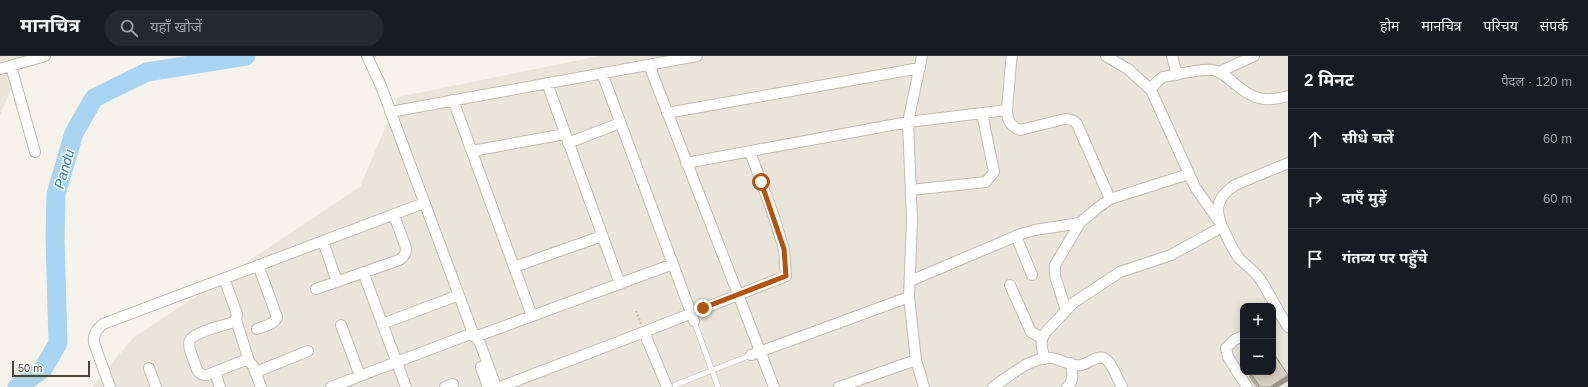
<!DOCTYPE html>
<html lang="hi">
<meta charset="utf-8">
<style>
body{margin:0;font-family:Arial,"Noto Sans Devanagari",sans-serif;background:#242831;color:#f1f3f6}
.controls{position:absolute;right:12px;bottom:12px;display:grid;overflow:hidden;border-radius:8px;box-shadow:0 2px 10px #0003}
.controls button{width:36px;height:36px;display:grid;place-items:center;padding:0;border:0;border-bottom:1px solid #363941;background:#171b24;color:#f1f3f6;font:20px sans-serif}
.scale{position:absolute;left:12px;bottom:10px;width:78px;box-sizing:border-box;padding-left:4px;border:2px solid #4b4439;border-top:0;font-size:11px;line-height:14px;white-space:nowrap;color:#4b4439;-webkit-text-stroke:3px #fff;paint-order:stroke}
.stop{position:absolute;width:12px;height:12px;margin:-9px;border:3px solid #b45309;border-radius:50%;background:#fff}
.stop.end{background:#b45309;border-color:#fff;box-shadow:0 1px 4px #0008}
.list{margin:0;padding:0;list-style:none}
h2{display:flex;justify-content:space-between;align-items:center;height:52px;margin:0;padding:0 16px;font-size:17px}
h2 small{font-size:13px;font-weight:400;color:#9ea1a6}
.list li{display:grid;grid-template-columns:26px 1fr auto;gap:12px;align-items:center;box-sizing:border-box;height:60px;padding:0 16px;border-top:1px solid #363941}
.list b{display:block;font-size:15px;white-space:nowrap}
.list em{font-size:13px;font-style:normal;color:#9ea1a6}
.icon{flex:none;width:22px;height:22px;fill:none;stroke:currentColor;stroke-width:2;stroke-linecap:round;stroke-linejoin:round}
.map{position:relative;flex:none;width:1288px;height:331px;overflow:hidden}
header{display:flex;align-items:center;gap:24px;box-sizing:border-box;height:56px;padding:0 20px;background:#171b24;border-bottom:1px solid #363941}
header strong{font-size:19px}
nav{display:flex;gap:22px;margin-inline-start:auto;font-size:14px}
.search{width:280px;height:36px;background:#242831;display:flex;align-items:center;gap:10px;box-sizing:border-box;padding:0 14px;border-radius:22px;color:#9ea1a6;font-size:15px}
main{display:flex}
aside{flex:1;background:#171b24}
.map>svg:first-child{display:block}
.residential{fill:#eae5da;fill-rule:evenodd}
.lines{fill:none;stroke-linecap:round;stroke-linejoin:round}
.river{stroke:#a9d4f2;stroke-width:19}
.service-casing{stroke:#c2bbae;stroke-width:6}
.minor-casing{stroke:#c2bbae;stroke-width:12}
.path{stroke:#c4b79f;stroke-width:2;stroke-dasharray:2 2;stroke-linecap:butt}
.service{stroke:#fff;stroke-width:5}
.minor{stroke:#fff;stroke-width:10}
.wall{fill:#bab2a6}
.shaded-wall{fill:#979187}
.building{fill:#d8cfc1;stroke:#979187}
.route{stroke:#b45309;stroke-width:5}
.labels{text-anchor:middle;stroke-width:3;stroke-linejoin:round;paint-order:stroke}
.water-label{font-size:14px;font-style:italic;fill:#2e7ab2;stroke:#fff}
</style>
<header>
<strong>मानचित्र</strong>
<div class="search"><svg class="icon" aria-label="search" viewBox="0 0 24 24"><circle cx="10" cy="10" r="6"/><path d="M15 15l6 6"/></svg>यहाँ खोजें</div>
<nav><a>होम</a><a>मानचित्र</a><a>परिचय</a><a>संपर्क</a></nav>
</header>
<main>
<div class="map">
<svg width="1288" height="331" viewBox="0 0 1288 331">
<rect width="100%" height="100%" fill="#f6f3ec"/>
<path class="residential" d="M0,0H26L0,59Z
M599,0H1288V331H92L133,282L360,131L398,41ZM1243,250H1273V316H1243Z"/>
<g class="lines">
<path class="river" d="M17,331L43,313L58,287L55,182L56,138L74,77L94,42L147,16L246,0"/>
<defs>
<path id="service" d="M694,265L718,331
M675,329L751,299"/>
<path id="minor" d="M367,0L381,30L473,277L480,287L496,331
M922,0L908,66L912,164L909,241L916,304L924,331
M1012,0L1011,6L1007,54C1007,64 1010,70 1020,74L1065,63C1071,63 1074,64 1077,68L1110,143
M1106,0L1128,13L1151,34
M1172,0L1177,19
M649,9L774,331
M11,10L35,96
M0,13L45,0
M1219,16L1254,0
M602,17L694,265
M547,27L620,228
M453,44L532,260
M390,56L697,0
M667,57L920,12
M568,87L620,67
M472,95L565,78
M686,107L908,66L1007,54
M1288,107L1235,129C1213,144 1215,157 1226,179C1230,187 1233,194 1238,201C1245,209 1254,214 1260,223C1270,238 1278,256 1288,271
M911,134L986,126L994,116L982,57
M1218,164L1195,131L1151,34C1154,28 1157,25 1163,21C1174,19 1203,12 1213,14C1221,16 1227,21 1234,27C1252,43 1265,47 1288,40
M1016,180L1032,219
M323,185L337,226
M514,211L602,180
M363,216L406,331
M224,222L237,258L236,264L234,266C225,269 194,276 190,284C187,290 193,302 195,308C197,315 199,319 207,319L243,305H249L253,310L261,331
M910,225L1021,178L1035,174L1080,167L1096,153L1110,143L1189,118
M1010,229L1031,276L1042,282
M316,233L399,204C404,201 406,198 406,192L394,159
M1066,254L1055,220V209L1080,167
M236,264L249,305
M382,268L459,239
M341,269L360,320
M257,273C264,270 274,269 277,261L258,209
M644,276L667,331
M1243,280L1234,284L1226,292L1228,301L1247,331
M475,281L673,208
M751,299L909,241
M1045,303C1042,293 1039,286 1045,277L1073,247L1120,216L1171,199L1222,171
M481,311L488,331
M149,312L156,331
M215,316L220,331
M256,316L308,295
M110,331L94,287C93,278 96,274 103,268L424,147
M331,331L473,277
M445,331L453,328
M500,331L644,276L786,220L784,193L772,155L750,96
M839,331L916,304
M993,331C1010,320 1030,301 1051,302C1061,303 1071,311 1081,309C1088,308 1097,299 1104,302C1111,305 1118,324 1122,331
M1067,331C1075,324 1072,317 1071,307"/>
</defs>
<use href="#service" class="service-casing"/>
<use href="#minor" class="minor-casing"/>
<path class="path" d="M636,255L641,268"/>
<use href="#service" class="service"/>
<use href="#minor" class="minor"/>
</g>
<path class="wall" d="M1249,316H1273L1288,325L1278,331H1256L1249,321Z"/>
<path class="shaded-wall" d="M1288,319V325L1278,331H1270Z"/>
<path class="building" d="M1273,298H1274L1288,319L1270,331H1260L1250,316H1273Z"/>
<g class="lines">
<path class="route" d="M703,252L786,220L784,193L761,126"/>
</g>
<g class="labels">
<g class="water-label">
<text transform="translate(64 113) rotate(-74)" y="5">Pandu</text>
</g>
</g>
</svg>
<div class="controls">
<button>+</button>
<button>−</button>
</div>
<div class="scale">50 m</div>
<div class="stop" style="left:761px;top:126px"></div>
<div class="stop end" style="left:703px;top:252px"></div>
</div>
<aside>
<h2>2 मिनट<small>पैदल · 120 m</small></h2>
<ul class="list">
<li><svg class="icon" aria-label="ahead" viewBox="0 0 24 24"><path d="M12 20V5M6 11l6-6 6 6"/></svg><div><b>सीधे चलें</b></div><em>60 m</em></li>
<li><svg class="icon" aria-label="right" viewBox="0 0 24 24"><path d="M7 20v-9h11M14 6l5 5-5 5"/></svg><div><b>दाएँ मुड़ें</b></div><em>60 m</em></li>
<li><svg class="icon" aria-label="arrive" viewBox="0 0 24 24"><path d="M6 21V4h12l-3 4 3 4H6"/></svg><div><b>गंतव्य पर पहुँचे</b></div></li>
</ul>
</aside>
</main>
